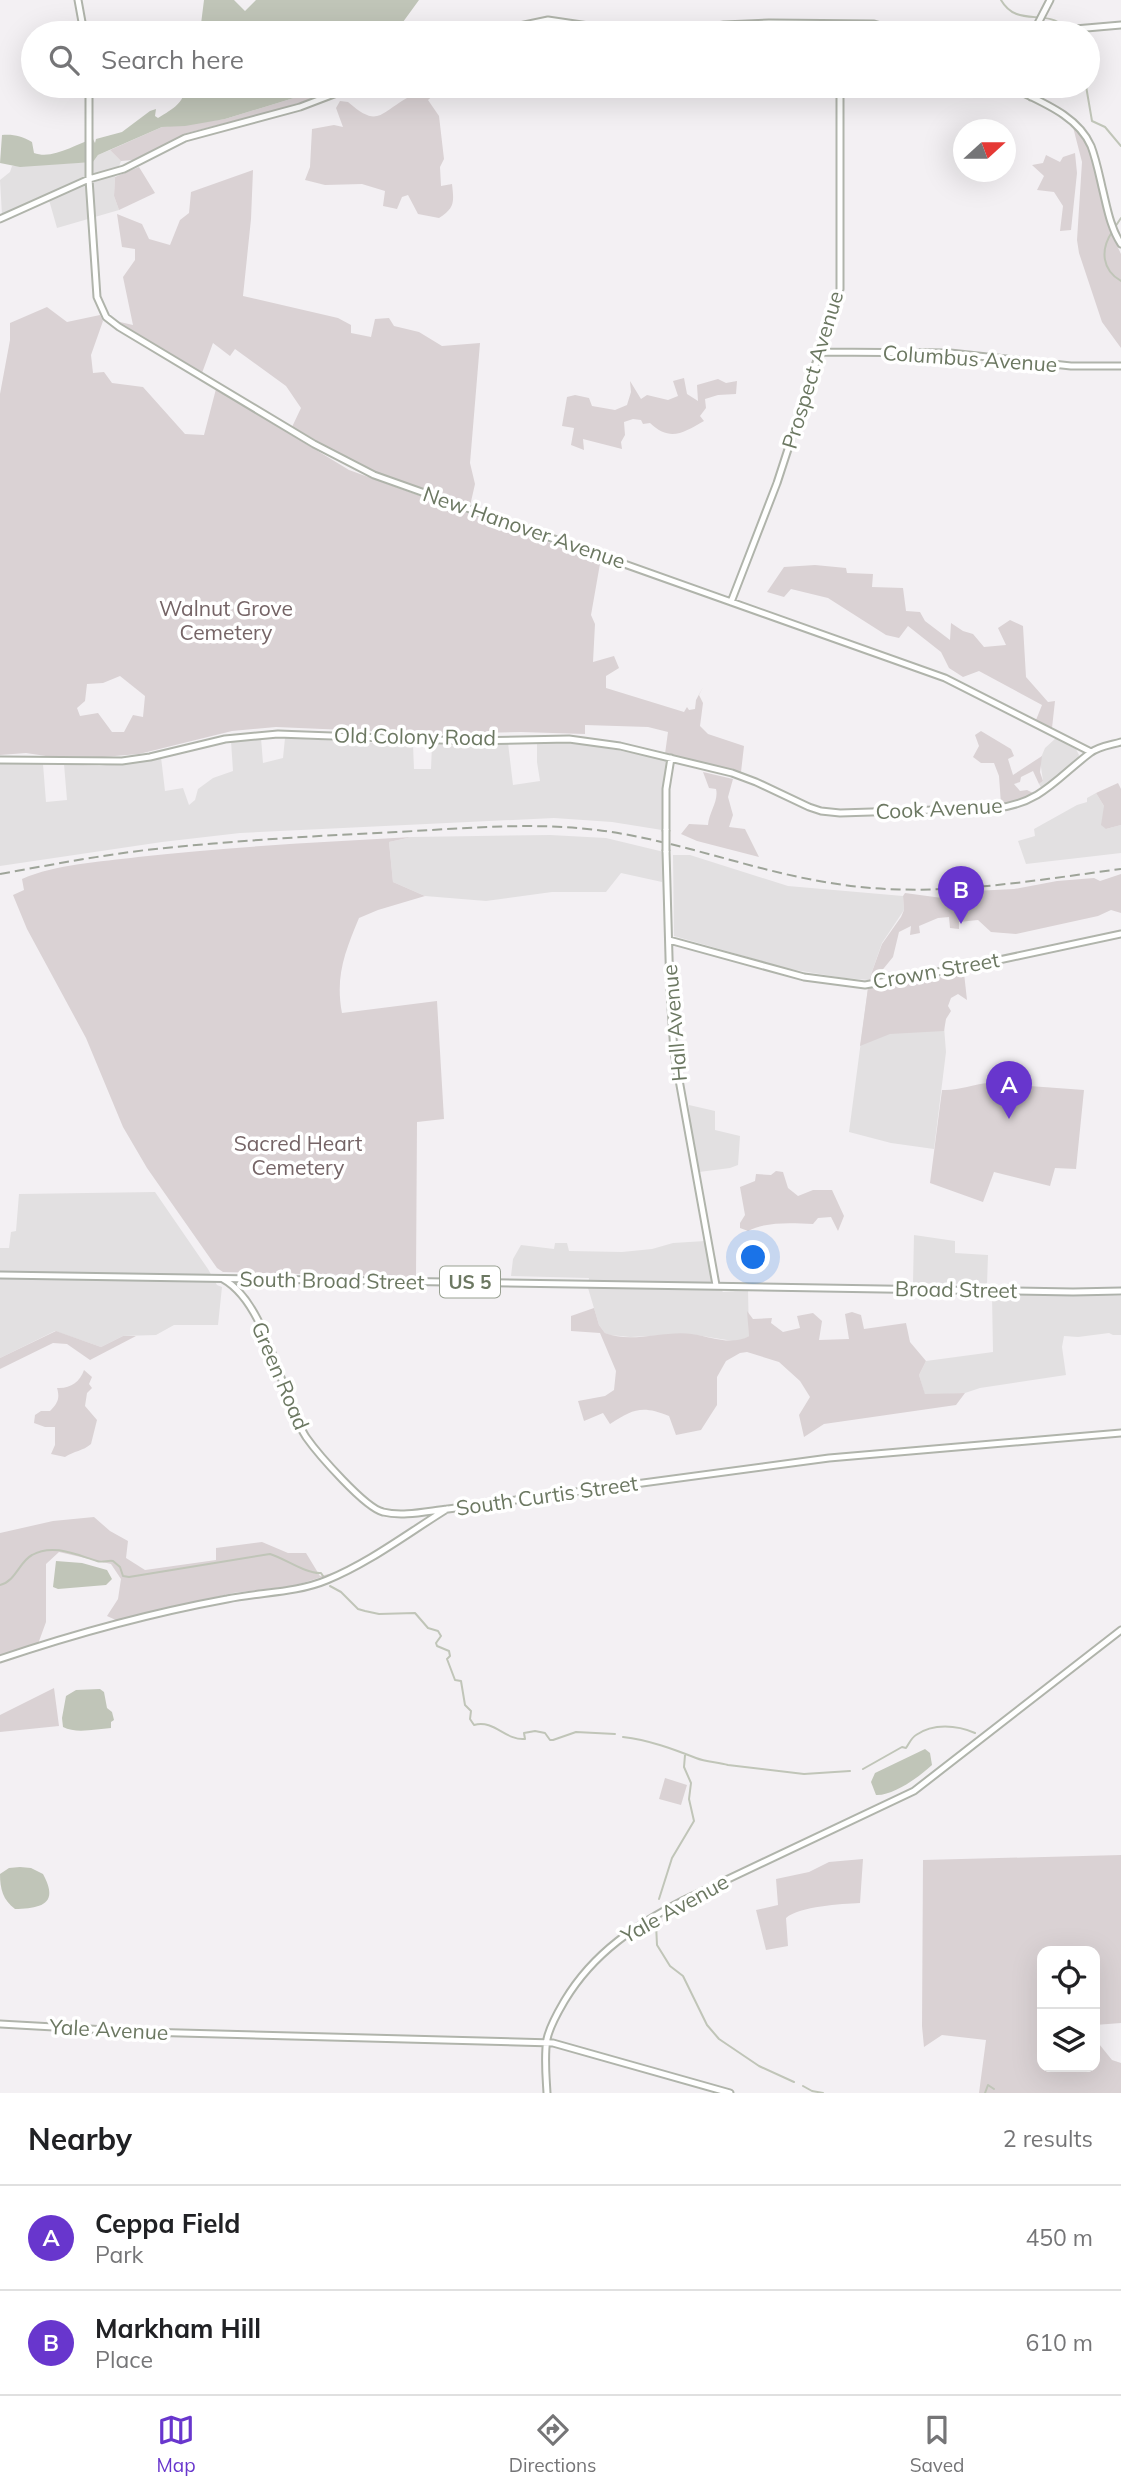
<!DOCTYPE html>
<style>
body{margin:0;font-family:Mulish,sans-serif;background:#f6f6f6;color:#202124}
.controls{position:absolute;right:21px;bottom:21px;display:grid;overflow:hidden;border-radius:14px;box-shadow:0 7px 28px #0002}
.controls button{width:63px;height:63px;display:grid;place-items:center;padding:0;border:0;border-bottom:2px solid #e0e0e0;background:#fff;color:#202124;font:35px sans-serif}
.compass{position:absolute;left:953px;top:119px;width:63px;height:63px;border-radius:50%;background:#fff;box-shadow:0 7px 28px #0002;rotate:69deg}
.you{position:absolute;left:754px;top:1258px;width:24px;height:24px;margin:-18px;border:5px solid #fff;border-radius:50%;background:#1a73e8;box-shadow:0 0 0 10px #1a73e833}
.badge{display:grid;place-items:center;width:46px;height:46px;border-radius:50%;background:#6836cd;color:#fff;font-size:23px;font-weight:700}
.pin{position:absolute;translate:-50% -58px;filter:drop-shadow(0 2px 4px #0008)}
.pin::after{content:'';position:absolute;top:37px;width:24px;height:21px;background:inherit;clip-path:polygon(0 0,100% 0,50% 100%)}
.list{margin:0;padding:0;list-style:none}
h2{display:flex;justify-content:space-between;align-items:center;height:91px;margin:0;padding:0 28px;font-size:30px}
h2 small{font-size:23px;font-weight:400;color:#757577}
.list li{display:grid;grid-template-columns:46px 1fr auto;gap:21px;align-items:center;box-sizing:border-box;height:105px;padding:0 28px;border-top:2px solid #e0e0e0}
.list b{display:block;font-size:26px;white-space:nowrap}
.list p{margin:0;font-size:23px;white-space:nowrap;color:#757577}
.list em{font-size:23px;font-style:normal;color:#757577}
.icon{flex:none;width:38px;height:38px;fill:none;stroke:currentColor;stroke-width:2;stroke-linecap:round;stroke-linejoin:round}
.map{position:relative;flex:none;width:1121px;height:2093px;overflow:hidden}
.search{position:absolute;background:#fff;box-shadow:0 7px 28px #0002;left:21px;right:21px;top:21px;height:77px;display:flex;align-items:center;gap:18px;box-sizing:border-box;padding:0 24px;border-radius:38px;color:#757577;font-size:26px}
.sheet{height:301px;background:#fff}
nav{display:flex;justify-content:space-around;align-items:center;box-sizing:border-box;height:98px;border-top:2px solid #e0e0e0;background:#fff;font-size:19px;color:#757577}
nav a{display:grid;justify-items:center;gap:4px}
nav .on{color:#6836cd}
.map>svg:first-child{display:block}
.built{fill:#e2e0e1}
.green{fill:#dad2d4;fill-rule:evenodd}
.water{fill:#c0c5b8}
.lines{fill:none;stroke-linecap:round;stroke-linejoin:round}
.stream{stroke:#c0c5b8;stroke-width:2}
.secondary-casing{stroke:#b0b4ab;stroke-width:9}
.primary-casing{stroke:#aeb2ab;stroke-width:9}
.secondary{stroke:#fff;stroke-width:5}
.primary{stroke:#fff;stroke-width:5}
.rail{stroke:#9ea499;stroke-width:2;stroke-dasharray:10 5;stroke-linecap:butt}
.secondary-bridge-casing{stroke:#b0b4ab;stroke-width:9;stroke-linecap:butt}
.secondary-bridge{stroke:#fff;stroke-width:5}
.labels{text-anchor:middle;stroke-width:7;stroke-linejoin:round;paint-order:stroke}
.shield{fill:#fff;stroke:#98a091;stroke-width:2}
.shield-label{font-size:19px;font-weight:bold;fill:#6c7862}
.street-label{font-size:21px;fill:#6c7862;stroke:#fff}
.park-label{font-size:21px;fill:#756466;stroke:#fff}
</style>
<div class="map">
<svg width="1121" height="2093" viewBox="0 0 1121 2093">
<rect width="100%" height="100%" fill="#f3f0f3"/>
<path class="built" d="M110,150L121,161L115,177L114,196L119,210L57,228L49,200L10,219L2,215L0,180L10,172L12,166L93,162L98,155Z
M261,738L263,763L283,758L285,738L413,745L414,769H431L432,745L508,743L513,785L540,781L537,762V742H574L669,760L662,794V830L612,822L554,818L240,833L162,842L0,866V764H43L46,802L67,800L64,764L100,766L161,757L165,791L183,788L189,805L195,800L198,789L213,778L233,771L231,741Z
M1056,738L1076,749L1079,755L1077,761L1043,791L1039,784L1043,781L1040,760L1045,748Z
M1096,793L1104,806L1106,829L1121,825V853L1026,864L1018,841L1035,836L1034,829L1077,805L1087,802V798Z
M550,835L606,838L664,852L662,882L621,873L606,892H552L486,901L425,896L393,882L389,842L412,837Z
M673,855H690L788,886L903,896L904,910L882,943L869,980L844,978L789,969L674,936Z
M940,976L946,1052L934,1149L891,1143L849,1132L868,988Z
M689,1105L715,1111V1130L740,1136L738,1165L730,1168L699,1172L691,1131Z
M155,1192L208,1269L217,1285L222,1287L218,1325H174L156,1335L123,1336L101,1347L55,1331L0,1358V1248H9L11,1232L16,1231L19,1194Z
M914,1235L955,1241V1253L988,1255L987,1285L913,1283Z
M705,1241L712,1277L723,1292L748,1290L749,1336L739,1342L690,1334L630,1337L610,1335L605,1333L599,1325L588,1288L589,1278L511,1276L513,1259L521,1245L554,1249L555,1243H567L569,1251L622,1252L652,1249L673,1243Z
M1043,1294L1121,1296V1335H1113L1109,1333L1078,1337L1064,1336L1062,1347L1066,1375L980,1388L965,1393L925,1395L919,1375L926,1361L993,1352L992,1295Z"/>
<path class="green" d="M333,86H345L325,95L279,109L187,133L133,160L121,161L110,150L162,127L225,119Z
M414,86H434L432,89L436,93L428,100L439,116L444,159L440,167L441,186L452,184C454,202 455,208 439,218L418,214L408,195L402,197L397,209L383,206L385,191L362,184L325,185L305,180L310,167L312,129L334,125L343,127L336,108L340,101L348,102C378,128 379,114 407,98L404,91Z
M1074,125L1084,137L1091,153L1109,229L1121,254V348L1102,322L1079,253L1077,240L1082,162L1073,127Z
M1075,153L1077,173L1071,230L1060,231L1063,206L1054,192L1037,190L1044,176L1032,165L1043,163L1046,155L1060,162L1063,157Z
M139,167L155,193L119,210L114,196L115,177Z
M253,170L251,219L243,296L338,318L351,325V333L371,337L375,319L389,318L394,326L419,332L442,346L480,343L470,463L475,484L470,506L373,472L292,427L301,408L286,386L235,349L230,356L213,343L202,373L122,326L120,322L133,325L123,277L135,260V249L122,247L117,214L142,224L149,239L170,245L180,220L189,213L191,192Z
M47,307L67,322L100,315L103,321L91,355L93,373L104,372L112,383L143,387L185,434L204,435L216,389L349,470L572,551L575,550L601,558L591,615L595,624L593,662L614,656L619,668L606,676V688L684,712L687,707L689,710L695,709L696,700L703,687L699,695L703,703L700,726L708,734L744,746L741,772L665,754L668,732L648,727L585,725V734L521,732L439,734L276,727L232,731L139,754L103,757L46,756L26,753L0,755V394L10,340V323ZM120,676L145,696L143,717L133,715L124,732H112L98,713L80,716L77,708L85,701L87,684L103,683Z
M684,378L687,394L698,401L697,385L718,379L726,383L737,381L736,394L718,395L705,399L706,408L700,416L704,421C683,433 670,442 650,423L643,424L641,420L633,419L624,422L625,435L621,442L622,449L583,439L584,450L571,445L574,428L562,426L567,397L575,395L589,398L592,406L615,410L627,405L631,392L630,381L641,399L647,395L668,400L678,396L673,381Z
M815,565L846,568L847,573L873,574L872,587L903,588L906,611L920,612L925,621L950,640L951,623L963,631L973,634L984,647L1006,645L998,628L1010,620L1023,626L1026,677L1048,702L1055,701L1052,728L1036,720L1042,705L979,671L963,677L949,668L941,652L908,626L899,638L886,635L828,598L791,589L784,597L767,592L784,567Z
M981,731L1011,749L1014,756L1008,759L1013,775L1042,756L1040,772L1043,781L1039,784L1033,771L1021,777L1020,782L1014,784L1020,791L1027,790L1033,793L1041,788L1042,790L1018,801L1001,804L999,776L994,763H981L973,757L979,746L975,735Z
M703,772L733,779L728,797L733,815L729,827L745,829L759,857L697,841L681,834L689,824L708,825C709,812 719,801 716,789L709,788Z
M1118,783L1121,789V825L1106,829L1101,825L1104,806L1096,793Z
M412,837L389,842L393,882L425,896L378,910L359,918C345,952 335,976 342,1013L437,1001L444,1119L417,1122L416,1277L223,1272L217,1268L147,1168L123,1127L86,1038L27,929L13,895L24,890L22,879C56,864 100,862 138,857C229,847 320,842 412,837Z
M1121,874V913L1111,910L1098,916L1016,934L991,932L978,920L959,922V929L950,928L949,917L938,918L919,926L920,933L910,935L911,926L899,932L893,957L875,979L869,980L882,944L901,917L904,910L903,896L905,893L942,898L948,894L959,897L963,893L974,891L1014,889L1057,881L1094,878L1100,881Z
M964,973L967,1000L958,994L951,998L948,1006L951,1011L946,1019L944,1031L890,1034L860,1046L868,988Z
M989,1083L1084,1090L1076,1169L1055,1168L1050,1186L994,1172L983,1202L930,1183L942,1090C959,1091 972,1084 989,1083Z
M776,1171L783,1172L788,1188L798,1196L813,1190H832L844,1216L838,1231L831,1217L818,1218L813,1224C793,1223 767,1221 748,1231L740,1228V1223L745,1215L740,1187L755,1181L756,1174L771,1175Z
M594,1308L599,1325L605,1333C632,1344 664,1330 692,1334C711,1337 732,1346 749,1336L747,1311L753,1319L772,1318L771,1323L783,1332L800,1328L797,1316L813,1313L822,1321L819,1340L849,1339L845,1314L852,1312L861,1315L864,1329L906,1323L910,1342L926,1361L919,1375L925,1394L965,1393L956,1405L824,1424L804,1437L799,1415L810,1397L800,1381L779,1362L747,1352L740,1353L726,1361L717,1377V1405L701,1430L676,1435L669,1416C642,1405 633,1409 610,1424L603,1413L584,1421L578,1401L605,1396L614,1390L616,1371L600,1333L571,1331V1316Z
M56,1331L101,1347L123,1336H136L90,1360L67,1344L53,1343L0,1369V1358Z
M84,1370L92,1377L89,1384L92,1388L87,1393L85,1406L97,1420L91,1444C83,1451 74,1451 65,1457L51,1454L55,1445V1427H45L34,1423L35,1415L41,1411H50C58,1403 60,1398 57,1388C70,1389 80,1382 84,1370Z
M94,1517L110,1531L128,1541L126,1558L145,1570L216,1560V1548L262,1542L288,1553H306L320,1576L338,1572L293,1586L233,1593L118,1621L107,1616L118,1599L121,1579L111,1564L59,1552L46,1564V1622L38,1644L0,1657V1533L53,1521Z
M54,1688L59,1726L0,1732V1715Z
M665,1778L687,1785L681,1805L659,1799Z
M1121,1855V2023L1095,2025V1951H1042V2067H1095V2039L1112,2060L1121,2063V2093H979L986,2040L942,2035L924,2047L922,2026L923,1860Z
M863,1859L860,1903C841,1904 800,1906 786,1918L788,1946L766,1950L756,1910L778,1905L776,1879L809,1872L829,1862Z"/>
<path class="water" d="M204,0H234L245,11L256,0H419L395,33H203L201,24Z
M186,86L195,88L197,86H333L225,119L185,126L162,127L98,155L93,162L20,167L0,163L2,135C13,134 22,136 32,142L34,153C53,160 75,144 93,139L95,143L96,139L122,132L150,111L156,109L155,116L158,118C174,108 183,104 186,86Z
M56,1561L82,1563L107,1570L112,1579L106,1585L58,1589L53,1587Z
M100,1689L104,1692L107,1708L112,1712L114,1720L111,1722V1728C96,1729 76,1734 63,1727L62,1718L66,1696L76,1690Z
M925,1749L930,1753L932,1765C919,1777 893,1796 876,1795L871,1782L875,1773Z
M20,1867L31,1868L43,1874C60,1905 40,1908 15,1909C3,1900 0,1889 0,1874L9,1868Z"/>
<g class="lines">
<path class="stream" d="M1001,0C1017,28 1045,8 1065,27
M1086,86L1092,121L1105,127L1121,146
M1115,227L1121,218
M1112,232C1100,250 1102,270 1121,281
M0,1585C16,1581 19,1562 32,1555C53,1543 77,1555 97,1561C102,1563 108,1560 113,1561L120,1567L123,1576L129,1577L270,1554C286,1559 306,1574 321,1573L323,1576
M330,1586L341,1592L358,1609L365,1611L379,1614L415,1613L428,1628L438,1631L441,1636L436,1643L437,1646L449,1651L450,1656L447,1659L455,1680L461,1681L465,1705L471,1711L470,1719L474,1725C494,1719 506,1741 525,1739L524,1733L535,1731L545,1733L550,1740H553L576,1732L615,1734
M623,1737C649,1740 673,1749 696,1758C706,1762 718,1762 728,1765L804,1774L850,1771
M863,1769L902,1747L906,1748C909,1744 911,1738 916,1735C933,1723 957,1725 975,1733
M659,1899L672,1858L694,1821L689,1799L691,1783L684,1767L685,1755
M656,1924L657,1945L670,1966L683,1976L707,2025L719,2039L759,2066L794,2082
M803,2086L812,2091L823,2093
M985,2093L988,2085L994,2089"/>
<defs>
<path id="secondary" d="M78,0L84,33
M903,32L909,27L918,26L1075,29L1121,25
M485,33L548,20L636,33
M668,33L724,25L769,23L874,24L905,33
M1033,33L1050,0
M89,86V179L97,297L106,317L119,327L314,444L374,475L945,678L1091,752
M1009,86C1038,101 1077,114 1091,146C1096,159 1099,174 1102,187C1107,207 1110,227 1121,244
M1031,97L1035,86
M0,219L89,179L124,169L185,138L300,107L355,86
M820,352L950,353L1071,366H1121
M731,602L777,483L840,289V86
M0,760L122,761L150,757L225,739L278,734L466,741L569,739L620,746L732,773L756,782L809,807L821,811L840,813L997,808C1041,803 1058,777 1090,753C1099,746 1111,745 1121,742
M666,830V789L671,758
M666,851L670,992L674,1052L716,1285
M669,940L804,977L865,985L971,966L1121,934
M223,1279C268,1304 280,1395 306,1437C318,1454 365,1508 383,1512C403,1517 428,1511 448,1509L829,1458L1121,1433
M0,1659C74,1634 151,1613 227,1599C260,1592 296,1593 327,1580C369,1563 408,1533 447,1509
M0,2024L143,2032L553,2043L730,2093
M547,2093C546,2075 544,2056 547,2039C550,2025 558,2012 565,2000C594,1952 636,1925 684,1900L914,1791L1121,1630"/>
<path id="primary" d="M0,1275L1073,1292L1121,1291"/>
</defs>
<use href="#secondary" class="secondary-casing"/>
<use href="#primary" class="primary-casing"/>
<use href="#secondary" class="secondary"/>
<use href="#primary" class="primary"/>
<path class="rail" d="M0,874C49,865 97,856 146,850C229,841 312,836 396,832C456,829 517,823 577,828C669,835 753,873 844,885C936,898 1029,881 1121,869"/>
<defs>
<path id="secondary-bridge" d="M666,830V851"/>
</defs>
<use href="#secondary-bridge" class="secondary-bridge-casing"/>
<use href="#secondary-bridge" class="secondary-bridge"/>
</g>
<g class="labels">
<rect class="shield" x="440" y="1266.5" width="60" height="31" rx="5"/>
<g class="shield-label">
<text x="470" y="1289">US 5</text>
</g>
<g class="street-label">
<text transform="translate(970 359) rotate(4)" y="7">Columbus Avenue</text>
<text transform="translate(813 370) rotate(-73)" y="7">Prospect Avenue</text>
<text transform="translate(524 528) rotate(19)" y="7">New Hanover Avenue</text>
<text transform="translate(415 737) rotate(1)" y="7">Old Colony Road</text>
<text transform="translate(939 809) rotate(-3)" y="7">Cook Avenue</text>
<text transform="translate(936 971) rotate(-10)" y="7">Crown Street</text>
<text transform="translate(675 1023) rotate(-95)" y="7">Hall Avenue</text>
<text transform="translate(332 1281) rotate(1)" y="7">South Broad Street</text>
<text transform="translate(956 1290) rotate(1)" y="7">Broad Street</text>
<text transform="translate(280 1376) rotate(67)" y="7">Green Road</text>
<text transform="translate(547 1496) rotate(-8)" y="7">South Curtis Street</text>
<text transform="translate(675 1909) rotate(-29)" y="7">Yale Avenue</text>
<text transform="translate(109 2030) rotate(3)" y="7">Yale Avenue</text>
</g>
<g class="park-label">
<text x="226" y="616">Walnut Grove<tspan x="226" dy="24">Cemetery</tspan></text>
<text x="298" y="1151">Sacred Heart<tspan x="298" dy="24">Cemetery</tspan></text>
</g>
</g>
</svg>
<div class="controls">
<button><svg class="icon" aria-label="locate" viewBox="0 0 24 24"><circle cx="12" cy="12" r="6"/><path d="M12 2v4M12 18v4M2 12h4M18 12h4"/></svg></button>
<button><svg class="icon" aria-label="layers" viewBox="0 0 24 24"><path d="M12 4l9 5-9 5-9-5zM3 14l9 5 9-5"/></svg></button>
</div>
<svg class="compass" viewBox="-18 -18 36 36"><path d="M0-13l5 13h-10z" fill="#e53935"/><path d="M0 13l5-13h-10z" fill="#757577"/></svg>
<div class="you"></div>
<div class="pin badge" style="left:1009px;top:1119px">A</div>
<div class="pin badge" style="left:961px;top:924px">B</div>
<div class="search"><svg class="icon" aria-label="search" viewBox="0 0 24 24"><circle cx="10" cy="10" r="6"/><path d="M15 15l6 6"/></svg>Search here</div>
</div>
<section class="sheet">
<h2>Nearby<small>2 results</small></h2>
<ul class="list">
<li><span class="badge">A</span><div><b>Ceppa Field</b><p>Park</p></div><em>450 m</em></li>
<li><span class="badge">B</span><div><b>Markham Hill</b><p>Place</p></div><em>610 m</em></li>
</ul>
</section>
<nav>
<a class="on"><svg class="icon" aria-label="map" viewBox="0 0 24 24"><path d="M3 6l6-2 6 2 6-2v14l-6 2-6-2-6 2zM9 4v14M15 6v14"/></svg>Map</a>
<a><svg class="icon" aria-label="directions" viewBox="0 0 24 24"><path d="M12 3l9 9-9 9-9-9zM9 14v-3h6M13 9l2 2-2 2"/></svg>Directions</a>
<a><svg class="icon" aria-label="saved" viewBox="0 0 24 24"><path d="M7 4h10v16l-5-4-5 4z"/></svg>Saved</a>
</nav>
